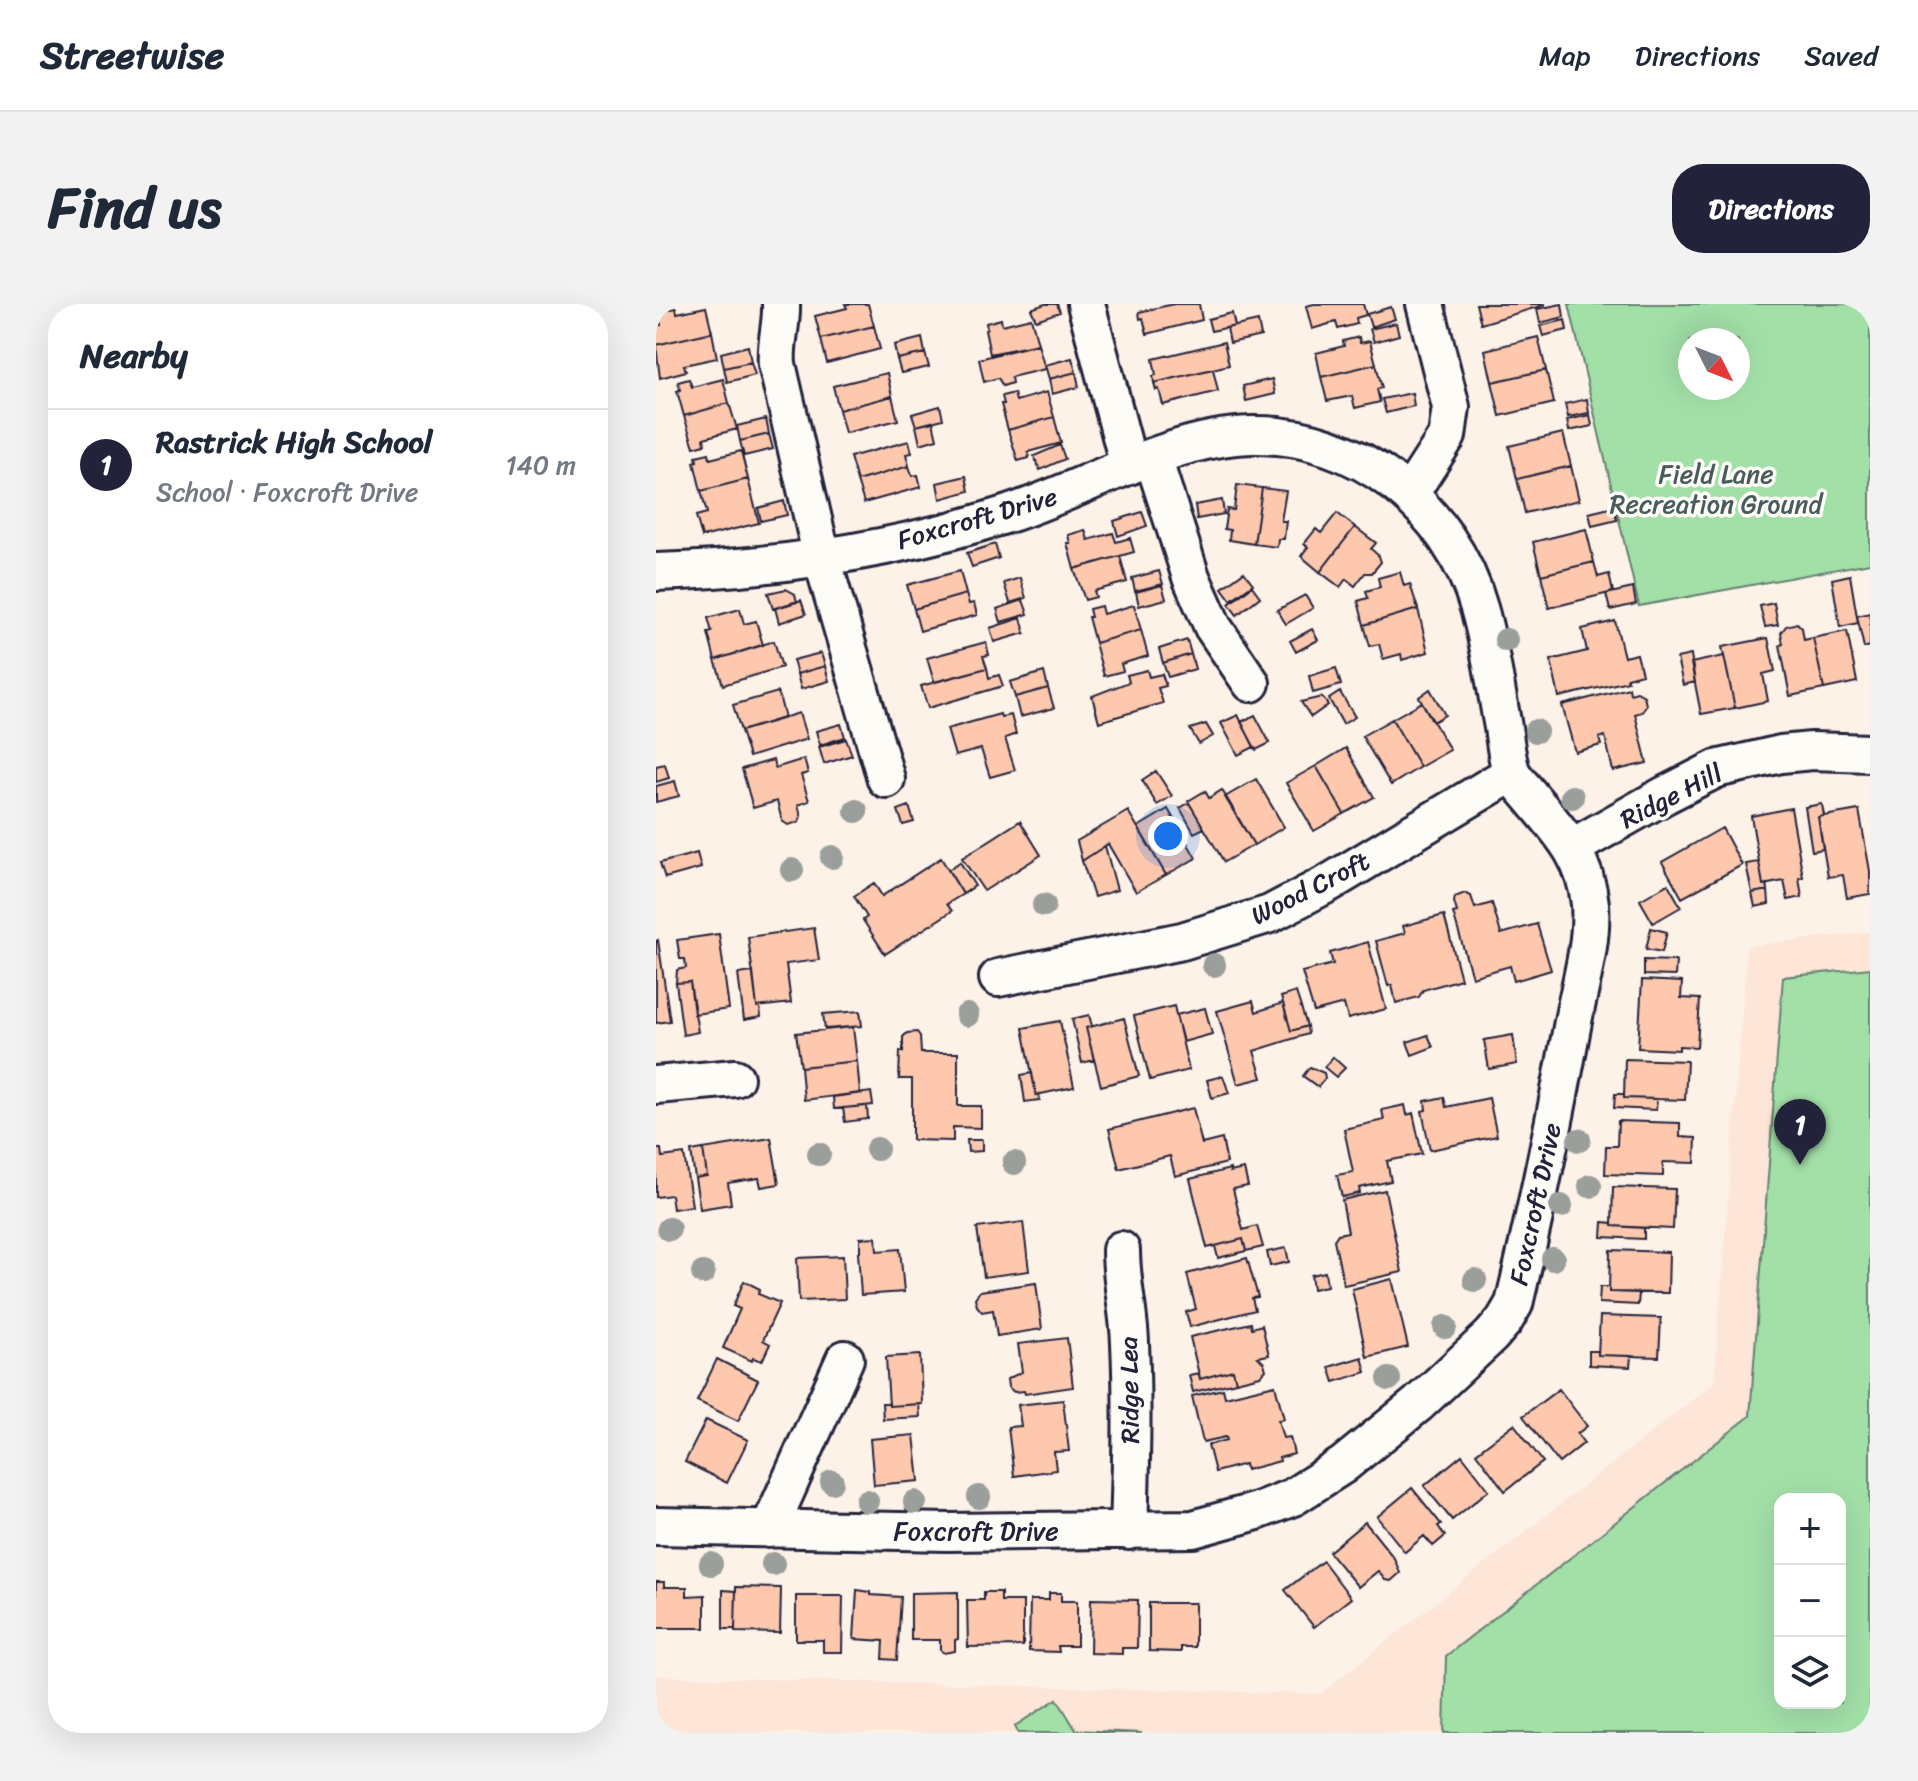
<!DOCTYPE html>
<meta charset="utf-8">
<style>
body{margin:0;font-family:Sriracha,sans-serif;background:#f2f2f3;color:#1f2937}
.controls{position:absolute;right:24px;bottom:24px;display:grid;overflow:hidden;border-radius:16px;box-shadow:0 8px 32px #0002}
.controls button{width:72px;height:72px;display:grid;place-items:center;padding:0;border:0;border-bottom:2px solid #e0e1e3;background:#fff;color:#1f2937;font:40px sans-serif}
.compass{position:absolute;left:1022px;top:24px;width:72px;height:72px;border-radius:50%;background:#fff;box-shadow:0 8px 32px #0002;rotate:132deg}
.you{position:absolute;left:512px;top:532px;width:28px;height:28px;margin:-20px;border:6px solid #fff;border-radius:50%;background:#1a73e8;box-shadow:0 0 0 12px #1a73e833}
.badge{display:grid;place-items:center;width:52px;height:52px;border-radius:50%;background:#22223b;color:#fff;font-size:26px;font-weight:700}
.pin{position:absolute;translate:-50% -66px;filter:drop-shadow(0 2px 4px #0008)}
.pin::after{content:'';position:absolute;top:42px;width:28px;height:24px;background:inherit;clip-path:polygon(0 0,100% 0,50% 100%)}
.list{margin:0;padding:0;list-style:none}
h2{display:flex;justify-content:space-between;align-items:center;height:104px;margin:0;padding:0 32px;font-size:34px}
h2 small{font-size:26px;font-weight:400;color:#747a83}
.list li{display:grid;grid-template-columns:52px 1fr auto;gap:24px;align-items:center;box-sizing:border-box;height:112px;padding:0 32px;border-top:2px solid #e0e1e3}
.list b{display:block;font-size:30px;white-space:nowrap}
.list p{margin:0;font-size:26px;white-space:nowrap;color:#747a83}
.list em{font-size:26px;font-style:normal;color:#747a83}
.icon{flex:none;width:44px;height:44px;fill:none;stroke:currentColor;stroke-width:2;stroke-linecap:round;stroke-linejoin:round}
.map{position:relative;flex:none;width:1214px;height:1429px;overflow:hidden;border-radius:32px}
header{display:flex;align-items:center;gap:48px;box-sizing:border-box;height:112px;padding:0 40px;background:#fff;border-bottom:2px solid #e0e1e3}
header strong{font-size:38px}
nav{display:flex;gap:44px;margin-inline-start:auto;font-size:28px}
.intro{display:flex;align-items:center;justify-content:space-between;box-sizing:border-box;height:192px;padding:0 48px}
h1{margin:0;font-size:56px}
.button{padding:20px 36px;border-radius:32px;background:#22223b;color:#fff;font-size:28px;font-weight:700}
main{display:flex;gap:48px;padding:0 48px}
aside{flex:1;background:#fff;border-radius:32px;box-shadow:0 8px 32px #0002}
.map>svg:first-child{display:block}
.built{fill:#fde5d7;fill-rule:evenodd}
.green{fill:#a3e0a8;stroke:#628172;stroke-width:2;fill-rule:evenodd}
.building{fill:#fdc8ae;stroke:#22223b;stroke-width:2}
.lines{fill:none;stroke-linecap:round;stroke-linejoin:round}
.minor-casing{stroke:#22223b;stroke-width:42}
.minor{stroke:#fdfcf7;stroke-width:36}
.tree{fill:#9a9f9b}
.labels{text-anchor:middle;stroke-width:7;stroke-linejoin:round;paint-order:stroke}
.park-label{font-size:26px;fill:#495b5c;stroke:#fdfcf7}
.street-label{font-size:26px;fill:#22223b;stroke:#fdfcf7}
</style>
<header>
<strong>Streetwise</strong>
<nav><a>Map</a><a>Directions</a><a>Saved</a></nav>
</header>
<div class="intro"><h1>Find us</h1><a class="button">Directions</a></div>
<main>
<aside>
<h2>Nearby<small></small></h2>
<ul class="list">
<li><span class="badge">1</span><div><b>Rastrick High School</b><p>School · Foxcroft Drive</p></div><em>140 m</em></li>
</ul>
</aside>
<div class="map">
<svg width="1214" height="1429" viewBox="0 0 1214 1429">
<rect width="100%" height="100%" fill="#fdf2e8"/>
<filter id="ink" filterUnits="userSpaceOnUse"><feTurbulence type="fractalNoise" baseFrequency=".0125" numOctaves="2"/><feDisplacementMap in="SourceGraphic" scale="16" xChannelSelector="R" yChannelSelector="G"/><feConvolveMatrix kernelMatrix="1 2 1 2 8 2 1 2 1" color-interpolation-filters="sRGB"/></filter>
<g filter="url(#ink)">
<path class="built" d="M1214,628V1429H0V1372L664,1390L1058,1079L1091,642ZM1124,1195H1184V1399H1124Z"/>
<path class="green" d="M913,0H1214V259L983,302ZM1082,36V84H1034V36Z
M1214,664V1429H788L790,1352L1094,1112L1127,673ZM1184,1195V1399H1124V1195Z
M401,1395L420,1426L486,1429H362L359,1422Z"/>
<path class="building" d="M189,0H212L218,22L165,35L159,12L191,4Z
M389,0H401L404,8L380,16L375,5Z
M518,0H543L546,16L491,30L487,14L484,15L483,8Z
M658,0H707L710,11L700,14L701,20L682,25L680,18L656,25L650,2Z
M820,0H888V1L825,20Z
M906,0L908,13L884,19L881,5Z
M50,3L56,28L0,41V22L5,21L3,13L7,12L6,7L20,4L21,9Z
M735,3L739,15L715,23L711,10Z
M576,9L579,22L555,27L552,15Z
M375,14L382,40L334,50L329,26L331,25L330,19L345,15L346,21Z
M909,16L911,26L887,32L884,22Z
M602,17L605,32L574,39L571,24Z
M740,19L743,31L718,38L714,25Z
M218,22L224,45L171,59L165,35Z
M56,28L61,54L28,61L30,67L4,74L0,41Z
M703,33L704,39L714,37L720,60L665,73L660,49L688,42L687,37Z
M882,33L890,66L836,78L829,46Z
M266,34L269,49L241,55L238,41Z
M568,38L573,61L498,79L497,72L500,71L497,55Z
M382,40L389,65L355,73L356,79L347,82L342,74L328,78L323,55Z
M92,42L95,58L68,64L65,49Z
M269,49L273,63L245,69L241,55Z
M416,54L420,68L393,75L389,61Z
M95,58L99,71L71,78L68,64Z
M720,60L726,84L721,85L724,98L699,104L696,92L671,97L665,73Z
M557,65L562,87L507,101L503,85L500,86L498,79Z
M890,66L898,99L844,112L836,78Z
M420,68L423,83L396,90L393,75Z
M231,69L236,92L183,106L177,82Z
M33,75L36,83L67,75L73,99L28,112L21,87L24,86L22,78Z
M616,75L619,90L590,97L587,82Z
M391,88L398,113L352,126L345,100H348L346,92L358,89L360,97Z
M756,89L758,102L730,109L726,95Z
M236,92L242,116L189,129L183,106Z
M931,95L933,109L912,113L909,100Z
M73,99L81,125L48,134L49,140L38,143L28,112Z
M284,102L287,115L260,122L256,110Z
M934,111L936,122L913,127L911,116Z
M398,113L405,139L372,148L373,154L362,157L352,126Z
M110,115L113,130L84,137L81,122Z
M277,118L281,135L264,140L260,122Z
M907,129L915,162L861,175L853,142Z
M113,130L117,145L88,152L84,137Z
M253,137L256,149L250,150L253,162L201,177L194,153Z
M404,141L409,155L384,166L378,152Z
M85,147L92,175L45,187L38,158L41,157L40,152L53,149L54,155Z
M253,162L256,172L262,171L265,183L208,199L201,177Z
M915,162L923,196L869,209L861,175Z
M310,172L313,187L284,195L281,179Z
M92,175L103,219L46,233L40,212L51,209L45,187Z
M581,181L606,184L598,240L573,236L574,226L568,225L571,205L578,206Z
M606,184L630,187L625,217H630L628,235H622L621,243L598,240Z
M566,196L568,210L541,215L539,201Z
M128,197L131,211L105,217L102,204Z
M958,203L961,216L936,222L933,209Z
M486,208L491,222L462,232L458,217Z
M681,209L699,223L664,268L645,252L652,243L648,240L660,225L665,229Z
M699,223L720,239L715,245L723,252L725,258L716,269H709L699,282L690,275L684,283L664,268Z
M930,225L938,258L885,271L877,238Z
M429,226L432,236L457,229L460,238L474,234L478,248L418,265L411,239H414L412,231Z
M339,240L343,254L316,263L311,249Z
M464,252L471,278L438,287L440,293L429,296L418,265Z
M938,258L942,273L953,270L957,288L893,304L885,271Z
M304,267L310,290L258,305L251,281Z
M503,267L507,280L479,287L476,274Z
M588,268L597,280L575,296L566,284Z
M744,268L748,282L754,280L762,305L708,321L702,297L712,294L710,287L724,283L722,274Z
M1194,271L1202,319L1184,323L1176,275Z
M364,274L370,294L354,299L348,279Z
M506,281L510,295L483,302L480,288Z
M596,282L604,293L581,311L573,300Z
M977,284L980,300L954,306L950,290Z
M130,285L139,290L141,298L117,305L112,289Z
M310,290L313,300L318,299L321,311L264,327L258,305Z
M649,291L657,304L630,320L621,306Z
M145,296L150,310L123,319L119,304Z
M367,296L372,310L345,318L341,305Z
M1118,299L1122,321L1109,323L1104,302Z
M478,301L485,326L439,339L432,313H435L433,305L445,302L447,310Z
M84,305L88,320L100,317L107,341L59,356L52,329L56,328L52,314Z
M762,305L772,348L746,356L745,350L727,355L723,340L714,342L708,321Z
M1214,309V342L1208,344L1201,312Z
M365,314L369,329L338,338L334,324Z
M959,317L968,353L981,350L986,370L971,374L972,377L903,393L895,356L931,347L926,325Z
M1141,319L1146,324L1148,336L1157,334L1168,385L1134,392L1124,341L1127,340L1125,329L1130,322Z
M656,325L662,336L640,348L634,337Z
M485,326L492,352L465,360L467,367L448,372L439,339Z
M1191,327L1201,378L1168,385L1157,334Z
M1112,334L1119,367L1107,370L1112,397L1079,404L1066,343Z
M531,336L535,350L507,359L503,345Z
M118,337L126,363L67,381L59,356Z
M330,338L333,351L327,352L331,364L278,378L271,354Z
M165,349L169,362L141,370L137,356Z
M535,350L539,365L512,373L507,359Z
M1035,351L1039,378L1027,381L1021,354Z
M1068,352L1079,404L1045,410L1035,359Z
M169,362L173,377L145,385L141,370Z
M331,364L333,374L343,371L347,382L272,404L265,382Z
M680,364L685,381L657,389L653,372Z
M491,366L493,373L506,370L510,382L502,384L507,399L443,418L436,392L473,378L471,371Z
M388,368L392,384L359,393L354,378Z
M392,384L398,404L364,413L359,393Z
M973,384L974,390L981,388L988,392L990,401L986,408L979,410L991,459L957,467L949,432L943,434L945,441L919,448L906,401Z
M774,385L789,411L777,418L763,393Z
M122,388L129,414L85,427L77,401Z
M684,388L699,413L687,420L673,395Z
M666,393L672,401L655,413L645,398Z
M766,398L794,446L764,463L736,415Z
M143,409L151,435L93,453L85,427Z
M344,410L345,413L355,411L360,430L349,434L359,466L334,473L325,445L299,452L291,425Z
M582,411L598,443L582,451L565,419Z
M599,411L614,439L600,446L585,418Z
M736,415L764,463L735,481L706,432Z
M185,420L189,433L164,441L160,427Z
M550,420L557,432L543,440L534,425Z
M190,435L196,451L168,460L163,443Z
M690,444L718,493L688,510L660,462Z
M148,455L152,469L145,471L153,497L142,501L145,512L143,518L132,521L126,517L121,497L97,504L86,465L117,456L119,464Z
M9,460L13,474L0,478V462Z
M660,462L688,510L658,527L630,479Z
M500,467L516,492L501,501L486,476Z
M600,475L628,523L598,541L569,493Z
M19,477L23,492L0,498V482Z
M566,486L598,541L568,558L532,497L549,487L553,494Z
M533,499L548,524L538,529L524,504Z
M1166,500L1168,512L1162,513L1167,545L1156,547L1149,503Z
M253,502L258,518L247,521L242,506Z
M1135,504L1147,573L1143,574L1146,593L1132,596L1128,577L1107,581L1095,512Z
M512,505L540,554L510,571L482,523Z
M1203,506L1214,567V590L1191,594L1187,571L1172,573L1162,513Z
M472,507L510,571L480,588L452,540L426,557L421,537Z
M364,517L385,551L328,587L306,554Z
M1066,524L1086,561L1026,594L1006,558Z
M449,542L461,586L438,593L426,557Z
M41,549L45,564L9,574L4,559Z
M285,554L307,590L291,600L296,607L229,650L207,616L211,613L198,592L218,579L226,592Z
M304,558L319,582L307,590L292,566Z
M1103,558L1107,581L1111,580L1112,586L1096,589L1090,560Z
M1012,580L1025,603L997,619L984,596Z
M1112,586L1113,600L1099,603L1096,589Z
M809,589L815,592L819,604L836,599L845,630L881,620L895,666L858,677L854,662L816,673L797,609L801,608L798,598L799,593Z
M788,611L805,675L767,686L763,693L740,699L736,681L732,682L720,637L749,629L747,622Z
M158,624L163,656L130,660L135,699L101,703L92,633Z
M995,624L1011,628L1006,648L990,645Z
M63,630L73,705L38,710L34,678L20,679L21,666L30,664L29,655H24L21,636Z
M2,636L14,717L0,719V637Z
M712,638L730,705L692,715L688,700L658,708L646,668L677,660L674,649Z
M988,656L1020,657L1019,672L988,671Z
M97,668L101,703H104L105,713L88,716L82,670Z
M986,676L1026,678L1025,694L1044,695L1041,743L1023,742V746L982,744Z
M34,678L42,728L27,731L20,679Z
M640,688L651,722L635,727L625,693Z
M597,697L600,708L627,699L635,727L651,722L652,730L598,747L606,774L582,780L561,707Z
M518,702L533,766L494,776L478,712Z
M549,704L556,730L527,738L520,711Z
M204,707L206,722L169,725L167,710Z
M433,711L436,722L430,724L438,756L426,759L416,715Z
M468,714L483,772L445,782L430,724Z
M404,717L418,783L380,791L367,724Z
M197,723L201,757L145,763L140,729Z
M261,728L264,732L265,749H302V802H325V824L297,823V837L256,836V775H243L244,747L247,748V733L251,729Z
M772,731L777,743L756,751L751,738Z
M857,731L861,760L833,765L828,736Z
M677,753L689,764L680,773L668,763Z
M969,755L1031,757L1029,796L968,794Z
M201,757L204,789L148,796L145,763Z
M654,763L668,769L669,774L662,783L647,772Z
M376,769L380,791L383,790L384,796L369,798L365,771Z
M567,772L573,789L556,794L551,776Z
M215,788L217,801L178,805L177,793Z
M959,790H968V794L1001,795L1000,806L958,804Z
M788,793L790,803L833,794L841,832L774,846L766,807L770,806L769,797Z
M749,801L751,811L757,809L766,850L731,857L735,877L703,884L704,889L686,893L681,871L697,868L688,825L728,816L726,806Z
M211,802L212,815L189,818L187,804Z
M537,804L546,840L566,835L571,859L519,872L514,852L463,865L453,825Z
M962,817L1024,819V833L1040,834L1039,859L1007,858V872L949,870L950,842H961Z
M115,834L123,880L105,883L103,874L72,879L75,900L44,905L39,874L51,872L47,845Z
M311,836H326V847L312,848Z
M0,845H5L6,853L28,850L36,902L17,905L15,891L0,893Z
M47,845L51,872L39,874L35,847Z
M574,865V868L588,865L592,882L577,885L587,926L601,922L607,943L590,947L587,935L551,944L534,875Z
M957,883L1019,885L1017,925L956,922Z
M729,886L746,968L688,981L678,936L682,930L692,928L686,896Z
M367,918L373,967L328,973L321,924Z
M947,918L956,919V922L988,924V935L946,933Z
M220,933L221,947L244,945L248,988L205,991L202,948H204V934Z
M587,935L590,947L562,954L559,942Z
M630,944L633,958L614,962L611,948Z
M954,946L1013,948L1012,989L953,988Z
M187,952L189,995L143,997L141,954Z
M591,954L602,993L596,994L599,1006L534,1023L530,1008L540,1005L531,970Z
M669,968L671,982L657,985L655,971Z
M736,975L752,1043L711,1053L696,985Z
M88,977L104,985L102,990L124,999L107,1036L114,1040L106,1057L97,1054L96,1057L67,1044L84,1005L77,1002Z
M380,979L386,1025L341,1032L337,1006L326,1008L321,1002L319,994L324,987Z
M944,983H953V988L983,989L982,1001L943,999Z
M944,1012L1005,1014L1003,1053L942,1051Z
M595,1019L596,1024L606,1021L613,1051L602,1053L608,1059L610,1066L604,1072L580,1078L577,1066L544,1075L534,1033Z
M411,1034L417,1083L369,1090L368,1087L358,1088L352,1083L351,1075L366,1068L362,1040Z
M933,1047H942V1051L975,1052L974,1063L933,1061Z
M264,1051L266,1100L233,1102L230,1053Z
M706,1053L710,1068L678,1078L673,1063Z
M61,1055L102,1076L82,1117L41,1097Z
M577,1066L580,1078L537,1088L533,1071L543,1069L544,1075Z
M619,1081L628,1115L622,1116L627,1134L634,1133L638,1150L623,1154L624,1157L590,1166L589,1160L559,1168L552,1141L571,1136L570,1133L547,1138L536,1092L567,1085L569,1093Z
M903,1085L931,1122L921,1130L928,1139L903,1159L867,1112Z
M407,1096L413,1147L398,1148L400,1166L358,1172L352,1123L365,1122L362,1101Z
M226,1099H233V1102L263,1100L264,1113L227,1115Z
M50,1116L92,1136L71,1179L29,1158Z
M858,1120L887,1158L849,1187L820,1149Z
M258,1131L263,1177L218,1181L214,1135Z
M806,1151L833,1186L796,1216L768,1182Z
M756,1184L785,1220L782,1222L789,1232L777,1242L768,1232L749,1248L721,1213Z
M709,1218L738,1254L744,1269L735,1277L729,1276L722,1267L702,1283L673,1248Z
M667,1257L695,1294L658,1323L629,1286Z
M0,1278H8V1283H31V1292L49,1291V1324H0Z
M80,1283L125,1284L124,1329L79,1328Z
M67,1286L80,1287L79,1325H67Z
M201,1286L215,1288V1291L245,1293L241,1356L227,1355L228,1337L198,1335Z
M302,1288V1335L299,1336V1347L288,1349L284,1346V1336H255V1289Z
M328,1288H345V1297H367V1342L312,1343L311,1296H328Z
M393,1289H405V1297H421V1342H402L403,1348L373,1347L374,1296H393Z
M140,1292H187L186,1348H167V1336H140Z
M435,1295L482,1296L481,1344H466V1350L434,1349Z
M493,1299H539V1343H525V1348L493,1347Z"/>
<g class="lines">
<defs>
<path id="minor" d="M125,0C126,21 119,39 121,60L166,254L230,475
M430,0L473,162
M497,154L535,273L557,323L595,379
M753,191L791,132L795,103L769,0
M0,268C119,264 238,247 352,210C429,185 514,133 596,131C701,129 795,203 823,304C834,341 839,380 846,418C849,433 850,452 855,467C859,476 869,485 875,493C904,528 929,552 934,600C937,640 923,683 916,723C899,815 880,908 858,1000L848,1017L835,1032L762,1100L687,1161L637,1193L601,1207L537,1225L292,1228L0,1222
M917,543L1009,491L1060,465L1125,450L1156,447L1214,449
M342,674L526,637L614,610L673,579L856,469
M0,781L79,774
M465,946C465,978 473,1008 474,1039C477,1102 475,1164 473,1227
M113,1225L189,1055"/>
</defs>
<use href="#minor" class="minor-casing"/>
<use href="#minor" class="minor"/>
</g>
<g class="tree">
<circle cx="850" cy="336" r="12"/>
<circle cx="880" cy="427" r="12"/>
<circle cx="916" cy="493" r="12"/>
<circle cx="200" cy="507" r="12"/>
<circle cx="176" cy="553" r="12"/>
<circle cx="136" cy="566" r="12"/>
<circle cx="388" cy="601" r="12"/>
<circle cx="558" cy="661" r="12"/>
<circle cx="311" cy="711" r="12"/>
<circle cx="923" cy="836" r="12"/>
<circle cx="221" cy="845" r="12"/>
<circle cx="163" cy="850" r="12"/>
<circle cx="358" cy="859" r="12"/>
<circle cx="934" cy="882" r="12"/>
<circle cx="905" cy="902" r="12"/>
<circle cx="13" cy="925" r="12"/>
<circle cx="897" cy="955" r="12"/>
<circle cx="47" cy="969" r="12"/>
<circle cx="819" cy="976" r="12"/>
<circle cx="789" cy="1023" r="12"/>
<circle cx="733" cy="1075" r="12"/>
<circle cx="176" cy="1178" r="12"/>
<circle cx="323" cy="1193" r="12"/>
<circle cx="211" cy="1197" r="12"/>
<circle cx="259" cy="1198" r="12"/>
<circle cx="55" cy="1260" r="12"/>
<circle cx="117" cy="1260" r="12"/>
</g>
</g>
<g class="labels">
<g class="park-label">
<text x="1060" y="179">Field Lane<tspan x="1060" dy="30">Recreation Ground</tspan></text>
</g>
<g class="street-label">
<text transform="translate(321 214) rotate(-16)" y="9">Foxcroft Drive</text>
<text transform="translate(1015 492) rotate(-27)" y="9">Ridge Hill</text>
<text transform="translate(654 584) rotate(-27)" y="9">Wood Croft</text>
<text transform="translate(879 900) rotate(-78)" y="9">Foxcroft Drive</text>
<text transform="translate(473 1086) rotate(-91)" y="9">Ridge Lea</text>
<text x="320" y="1236">Foxcroft Drive</text>
</g>
</g>
</svg>
<div class="controls">
<button>+</button>
<button>−</button>
<button><svg class="icon" aria-label="layers" viewBox="0 0 24 24"><path d="M12 4l9 5-9 5-9-5zM3 14l9 5 9-5"/></svg></button>
</div>
<svg class="compass" viewBox="-18 -18 36 36"><path d="M0-13l5 13h-10z" fill="#e53935"/><path d="M0 13l5-13h-10z" fill="#747a83"/></svg>
<div class="you"></div>
<div class="pin badge" style="left:1144px;top:861px">1</div>
</div>
</main>
